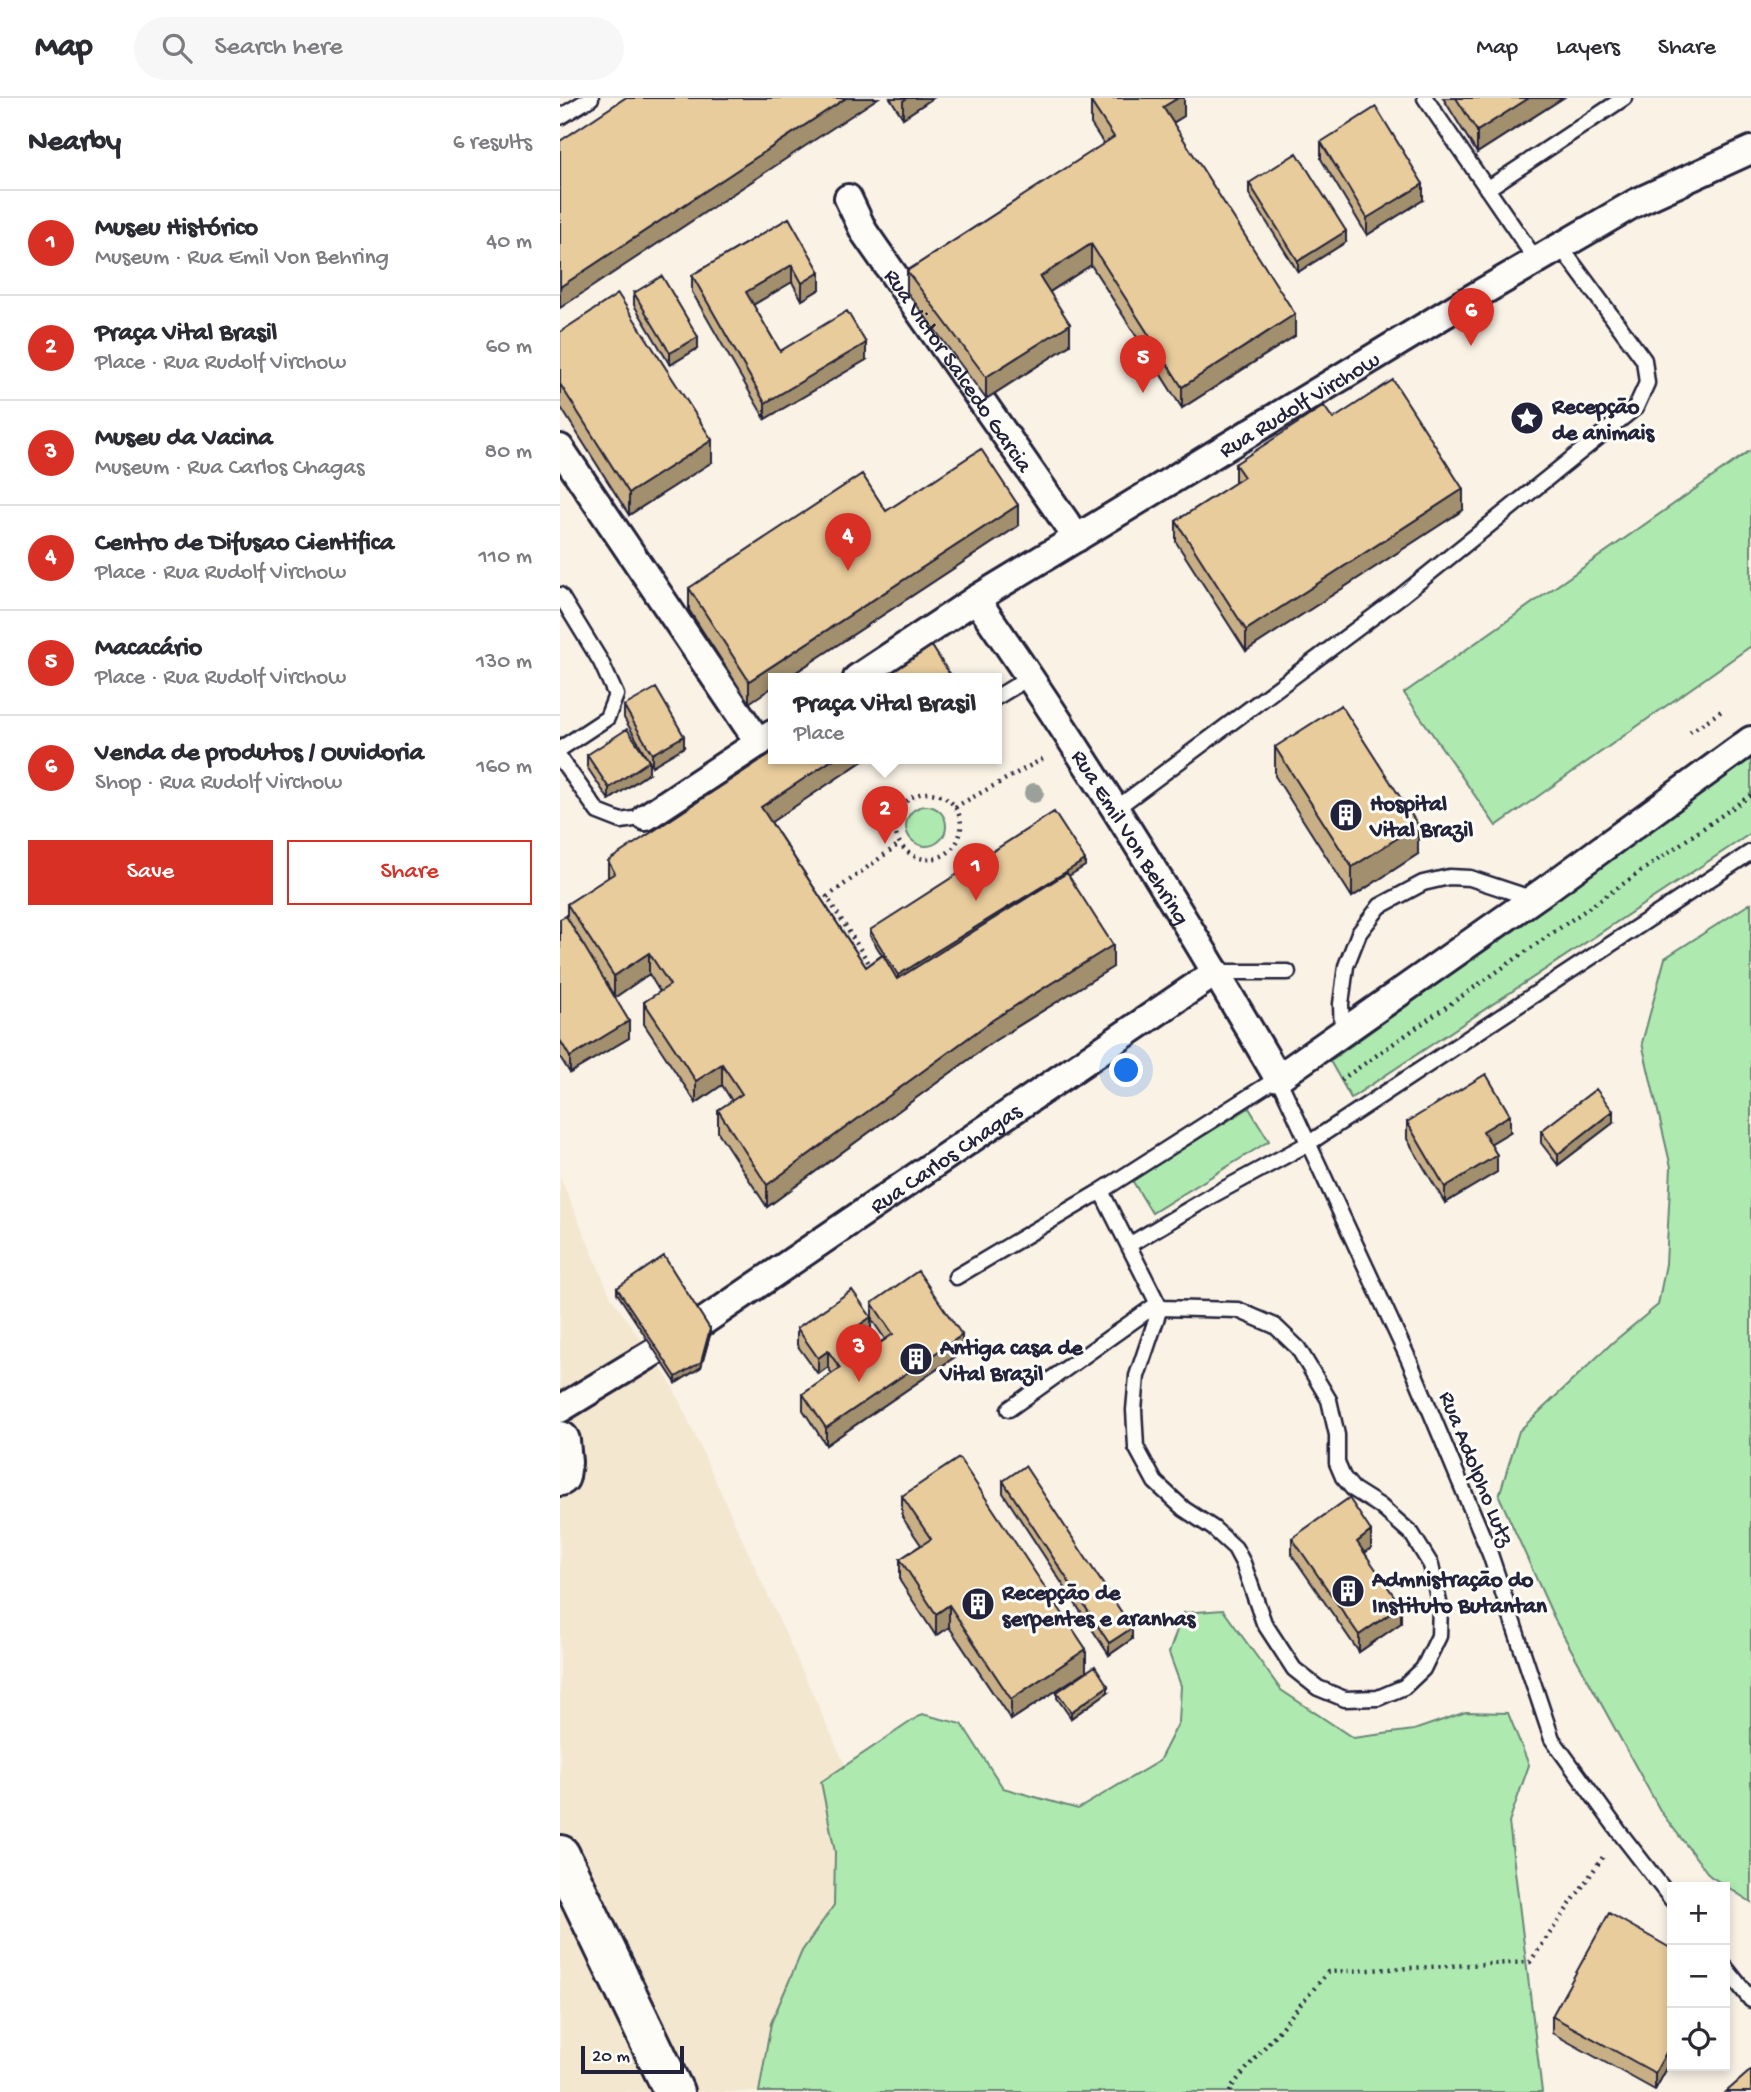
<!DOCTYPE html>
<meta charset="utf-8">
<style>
body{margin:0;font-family:"Gochi Hand",sans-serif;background:#f7f7f7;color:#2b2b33}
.controls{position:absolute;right:21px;bottom:21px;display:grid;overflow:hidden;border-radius:0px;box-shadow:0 4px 10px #0003}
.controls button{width:63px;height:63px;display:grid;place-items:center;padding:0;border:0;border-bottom:2px solid #e1e1e2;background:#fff;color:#2b2b33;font:35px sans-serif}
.scale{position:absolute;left:21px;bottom:18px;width:103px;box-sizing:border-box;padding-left:7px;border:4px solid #22223b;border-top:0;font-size:19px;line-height:24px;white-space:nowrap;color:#22223b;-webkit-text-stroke:5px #fdfcf7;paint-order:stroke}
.you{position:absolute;left:567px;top:973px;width:24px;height:24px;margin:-18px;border:5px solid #fff;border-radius:50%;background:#1a73e8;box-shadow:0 0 0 10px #1a73e833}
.badge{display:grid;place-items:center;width:46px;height:46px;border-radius:50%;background:#d93025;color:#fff;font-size:23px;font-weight:700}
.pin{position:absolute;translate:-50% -58px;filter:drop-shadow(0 2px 4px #0008)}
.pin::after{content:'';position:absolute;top:37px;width:24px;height:21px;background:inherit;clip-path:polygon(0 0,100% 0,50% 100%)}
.popup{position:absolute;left:208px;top:575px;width:234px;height:91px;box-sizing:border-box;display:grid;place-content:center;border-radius:0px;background:#fff;filter:drop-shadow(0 2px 5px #0005);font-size:23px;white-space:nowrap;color:#7c7c81}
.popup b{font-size:26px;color:#2b2b33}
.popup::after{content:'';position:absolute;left:50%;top:100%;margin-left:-14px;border:14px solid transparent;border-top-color:#fff}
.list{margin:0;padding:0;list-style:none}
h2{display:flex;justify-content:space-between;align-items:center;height:91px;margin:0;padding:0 28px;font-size:30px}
h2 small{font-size:23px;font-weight:400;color:#7c7c81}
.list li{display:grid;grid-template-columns:46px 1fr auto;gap:21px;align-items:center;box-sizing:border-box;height:105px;padding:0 28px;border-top:2px solid #e1e1e2}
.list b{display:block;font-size:26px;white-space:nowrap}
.list p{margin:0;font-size:23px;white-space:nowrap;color:#7c7c81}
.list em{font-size:23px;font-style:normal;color:#7c7c81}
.actions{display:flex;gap:14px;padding:21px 28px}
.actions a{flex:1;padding:16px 0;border:2px solid #d93025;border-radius:0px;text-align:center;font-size:24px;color:#d93025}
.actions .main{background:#d93025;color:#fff}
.icon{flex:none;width:38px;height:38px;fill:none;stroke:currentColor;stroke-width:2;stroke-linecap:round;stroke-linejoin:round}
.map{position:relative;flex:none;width:1191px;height:1994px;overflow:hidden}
header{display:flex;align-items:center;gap:42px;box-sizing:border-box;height:98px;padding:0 35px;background:#fff;border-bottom:2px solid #e1e1e2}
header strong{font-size:33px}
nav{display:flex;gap:38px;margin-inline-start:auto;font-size:24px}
.search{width:490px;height:63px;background:#f7f7f7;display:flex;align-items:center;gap:18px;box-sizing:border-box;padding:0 24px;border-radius:38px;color:#7c7c81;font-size:26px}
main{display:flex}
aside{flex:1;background:#fff}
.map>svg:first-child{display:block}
.built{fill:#f4e7cf}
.green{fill:#aeeab0;stroke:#688676;stroke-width:2}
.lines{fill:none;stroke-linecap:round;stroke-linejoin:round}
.lane-casing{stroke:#22223b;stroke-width:19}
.street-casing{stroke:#22223b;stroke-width:32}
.secondary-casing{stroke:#22223b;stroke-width:44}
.path{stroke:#22223b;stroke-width:4.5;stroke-dasharray:2 5;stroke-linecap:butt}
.lane{stroke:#fdfcf7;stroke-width:14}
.street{stroke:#fdfcf7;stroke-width:26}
.secondary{stroke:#fdfcf7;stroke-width:38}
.tree{fill:#9aa19b}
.wall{fill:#c8af86;stroke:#22223b;stroke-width:2}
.shaded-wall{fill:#a28f6d;stroke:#22223b;stroke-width:2}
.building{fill:#e8cc9c;stroke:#22223b;stroke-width:2}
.labels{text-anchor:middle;stroke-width:6;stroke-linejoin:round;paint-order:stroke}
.street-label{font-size:23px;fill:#22223b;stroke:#fdfcf7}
.poi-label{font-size:23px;font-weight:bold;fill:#22223b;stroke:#fdfcf7;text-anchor:start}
</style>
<header>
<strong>Map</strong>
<div class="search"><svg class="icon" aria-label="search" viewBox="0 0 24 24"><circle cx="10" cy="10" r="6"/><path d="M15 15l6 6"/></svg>Search here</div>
<nav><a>Map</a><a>Layers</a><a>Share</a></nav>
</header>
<main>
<aside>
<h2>Nearby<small>6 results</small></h2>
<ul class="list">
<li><span class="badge">1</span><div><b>Museu Histórico</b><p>Museum · Rua Emil Von Behring</p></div><em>40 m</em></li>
<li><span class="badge">2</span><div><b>Praça Vital Brasil</b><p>Place · Rua Rudolf Virchow</p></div><em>60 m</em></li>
<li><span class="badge">3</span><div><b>Museu da Vacina</b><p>Museum · Rua Carlos Chagas</p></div><em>80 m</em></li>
<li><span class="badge">4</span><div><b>Centro de Difusao Cientifica</b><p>Place · Rua Rudolf Virchow</p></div><em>110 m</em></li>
<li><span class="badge">5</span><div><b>Macacário</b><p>Place · Rua Rudolf Virchow</p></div><em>130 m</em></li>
<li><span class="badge">6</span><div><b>Venda de produtos / Ouvidoria</b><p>Shop · Rua Rudolf Virchow</p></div><em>160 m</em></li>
</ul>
<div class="actions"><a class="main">Save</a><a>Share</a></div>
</aside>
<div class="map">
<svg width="1191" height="1994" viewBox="0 0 1191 1994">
<rect width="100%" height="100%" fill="#f9f2e5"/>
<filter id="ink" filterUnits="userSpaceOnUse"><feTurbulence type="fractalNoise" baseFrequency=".0143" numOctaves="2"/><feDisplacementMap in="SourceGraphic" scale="14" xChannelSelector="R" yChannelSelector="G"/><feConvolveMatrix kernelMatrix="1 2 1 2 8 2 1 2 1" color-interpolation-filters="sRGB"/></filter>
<g filter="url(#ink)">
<path class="built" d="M0,1079L51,1199L112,1287L434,1994H0Z"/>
<path class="green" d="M1191,352V548L936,728L844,595Z
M1191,660V735L791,1000L770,963Z
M346 728a20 20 0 1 1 40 0a20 20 0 1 1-40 0Z
M1191,805V1804L1150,1778L1101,1714L996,1524L939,1398L959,1333L1052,1245L1098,1207L1106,1166L1111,1069L1082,945L1105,860Z
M689,1010L709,1043L592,1115L572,1082Z
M663,1512L721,1592L793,1640L854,1632L906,1614L948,1615L969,1667L949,1724L982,1994H199L211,1925L242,1853L274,1807L275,1754L261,1684L362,1616L402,1626L443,1690L518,1711L599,1663L619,1624L621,1588L609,1555L623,1515Z"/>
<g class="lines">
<defs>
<path id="lane" d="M865,0L976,162
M0,19L31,0
M927,91L1064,0
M0,497L41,564L56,597L47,620L0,651
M437,599L470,579
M0,660L38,714L61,723L86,719
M554,712L841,498L1076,309L1087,285L1084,262L1000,148
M656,874H728
M782,936L781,906L786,868L799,835L820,808L863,785L889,779L910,780L974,801
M541,1093L600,1210L577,1278L574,1312L576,1349L595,1384L624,1411L653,1430L675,1450L683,1465L704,1525L734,1571L758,1590L785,1601L818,1600L844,1589L863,1571L879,1538L880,1509L871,1467L852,1436L820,1408L793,1391L783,1379L777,1365V1337L769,1302L738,1250L715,1228L678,1212L600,1210
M569,1147L653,1097L749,1045L1191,754
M396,1179L541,1093L718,980L849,1262L930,1456L992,1641L1060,1735L1112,1802
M449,1311L597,1206
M1165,1869L1191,1902"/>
<g id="street">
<path id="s1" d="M288,100L304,134L517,440"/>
<path d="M0,350L199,645"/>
<path id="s2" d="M416,501C524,655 623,817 718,980L991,788L1191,642"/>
<path id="s3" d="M297,580L416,501L900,207L1075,105L1191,52"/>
<path d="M86,719L212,636"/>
<path id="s4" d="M0,1311L137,1228L656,874"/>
</g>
<path id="secondary" d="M0,1343L2,1364L0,1378
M0,1757L114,1994"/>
</defs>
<use href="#lane" class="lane-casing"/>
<use href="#street" class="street-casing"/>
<use href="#secondary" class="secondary-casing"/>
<path class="path" d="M1130,634L1163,612
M335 728a33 33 0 1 1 66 0a33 33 0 1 1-66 0Z
M395,709L486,659
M312,870L267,799L339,746
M781,982L1191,697
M670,1994L672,1988L768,1874L970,1864L1045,1756"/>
<use href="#lane" class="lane"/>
<use href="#street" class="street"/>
<use href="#secondary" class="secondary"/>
</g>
<circle class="tree" cx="474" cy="695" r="10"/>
<path class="wall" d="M330,0H373L343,20Z
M535,0H624V18L613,25L735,238L622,310L531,167L490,194L510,247L426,301L347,194V173L544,46L531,26V4L536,1Z
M883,0H1003L917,55Z
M761,44L863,102L807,137L761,61Z
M689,85L786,144L738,174L689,96Z
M229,120L260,191L242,202L232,184L193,207L220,253L306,262L205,321L132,194V177Z
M74,195L138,250L110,267L74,207Z
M0,234L152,364L69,417L0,308Z
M773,321L903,412L686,553L616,444V423L675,385V366Z
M326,413L458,428L227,580H213L189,605L129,512V490Z
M64,608L124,649L92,668L64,620Z
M715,649L858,756L792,799L715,678Z
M27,657L89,675L49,702L27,669Z
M213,660H307L211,724L306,869L322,857L310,838V832L525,768L508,778L553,869L434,943L207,1109L158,1034V1012L172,1003L162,987L136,1005L84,926V904L100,894L89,876L55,899L69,940L10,975L0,959V821L7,820V806L48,780V763Z
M847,1024L950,1034L930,1046L937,1074L885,1105L847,1041Z
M1053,1025L998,1067L981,1045V1033Z
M57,1190L150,1237L141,1269L116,1285L57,1195Z
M312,1205L402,1254L266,1347L243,1312V1296L272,1276L268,1269L258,1276L237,1247V1230L311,1236L303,1242L310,1252L325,1241L312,1222Z
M443,1383L572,1541L549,1557L443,1395Z
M342,1398L526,1573L451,1622L389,1529L376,1538L340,1483V1461L361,1447L342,1419Z
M732,1440L811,1450L805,1455L841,1525L799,1554L732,1457Z
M497,1594H548L511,1620L497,1600Z
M1112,1851V1961L1095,1992L992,1935V1918Z"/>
<path class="shaded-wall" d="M286,0H318L0,210V189Z
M347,0H373L343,20V3Z
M618,0H624V18L603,31V9Z
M969,0H1003L917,55V33Z
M863,86V102L807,137V120Z
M786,133V144L738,174V163Z
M531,146V167L480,200V179Z
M232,167V184L186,211V194Z
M260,174V191L242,202V185Z
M735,216V238L622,310V289Z
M510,226V247L426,301V279Z
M138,239V250L110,267V255Z
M306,245V262L205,321V305Z
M152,342V364L69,417V395Z
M903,391V412L686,553V532Z
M458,407V428L227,580H213V589L189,605V583Z
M124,638V649L92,668V656Z
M275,660H307L201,731V709Z
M89,663V675L49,702V690Z
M858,727V756L792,799V769Z
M525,762V768L338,882V877Z
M553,847V869L434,943L207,1109V1087L434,921Z
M89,855V876L54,900V878Z
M69,923V940L10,975V959Z
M162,966V987L136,1005V983Z
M1053,1013V1025L998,1067V1056Z
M950,1017V1034L923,1050V1033Z
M937,1057V1074L885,1105V1089Z
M311,1219V1236L295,1247V1230Z
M150,1231V1237L141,1269L116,1285V1279Z
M402,1237V1254L266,1347V1330Z
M268,1253V1269L258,1276V1260Z
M811,1433V1450L797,1460V1444Z
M389,1507V1529L376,1538V1516Z
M841,1508V1525L799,1554V1537Z
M572,1530V1541L549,1557V1545Z
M526,1551V1573L451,1622V1601Z
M548,1588V1594L511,1620V1614Z
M1112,1944V1961L1095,1992V1975Z"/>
<path class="building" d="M65,0H286L0,189V43Z
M538,0H618L603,9L735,216L622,289L531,146L480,179L510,226L426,279L347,173L554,39L531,4Z
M896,0H969L917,33Z
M816,9L863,86L807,120L761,44Z
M737,55L786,133L738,163L689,85Z
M229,120L260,174L242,185L232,167L186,194L220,253L287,213L306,245L205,305L132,177Z
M102,178L138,239L110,255L74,195Z
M58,196L152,342L69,395L0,286V234Z
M833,282L903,391L686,532L616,423L684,379L675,366L764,308L773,321Z
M421,351L458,407L189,583L129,490L302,376L326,413Z
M372,548L392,580H324Z
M96,590L124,638L92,656L64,608Z
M781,607L858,727L792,769L715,649Z
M67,631L89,663L49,690L27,657Z
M213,654V660H275L201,709L306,869L323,857L337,881L507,775L553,847L434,921L207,1087L158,1012L182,996L162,966L136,983L84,904L110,887L89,855L54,878L7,806L55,775L48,763Z
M494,714L525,762L338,877L310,832Z
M6,818L69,923L10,959L0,942V821Z
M926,976L950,1017L923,1033L937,1057L885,1089L847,1024Z
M1036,991L1053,1013L998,1056L981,1033Z
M104,1158L150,1231L141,1264L116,1279L57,1190Z
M358,1173L402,1237L266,1330L243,1296L280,1270L268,1253L258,1260L237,1230L292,1192L311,1219L295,1230L310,1252L333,1236L312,1205Z
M399,1360L526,1551L451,1601L389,1507L376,1516L340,1461L371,1441L342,1398Z
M465,1368L572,1530L549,1545L443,1383Z
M789,1400L811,1433L797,1444L841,1508L799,1537L732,1440Z
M535,1568L548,1588L511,1614L497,1594Z
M1049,1815L1112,1851V1944L1095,1975L992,1918Z
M1191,1972V1994H1166Z"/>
</g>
<defs>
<symbol id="sight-disc" viewBox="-11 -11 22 22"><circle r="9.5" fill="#22223b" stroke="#fdfcf7"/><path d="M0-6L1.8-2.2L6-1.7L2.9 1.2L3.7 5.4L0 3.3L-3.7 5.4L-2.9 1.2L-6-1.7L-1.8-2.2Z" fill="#fff"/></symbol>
<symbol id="building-disc" viewBox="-11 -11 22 22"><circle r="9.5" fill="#22223b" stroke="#fdfcf7"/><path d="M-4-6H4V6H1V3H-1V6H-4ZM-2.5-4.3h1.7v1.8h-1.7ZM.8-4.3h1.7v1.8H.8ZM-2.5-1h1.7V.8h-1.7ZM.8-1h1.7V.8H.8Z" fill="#fff"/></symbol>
</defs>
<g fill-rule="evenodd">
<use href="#sight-disc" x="948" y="301" width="38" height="38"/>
<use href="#building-disc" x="767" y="698" width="38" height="38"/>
<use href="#building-disc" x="337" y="1242" width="38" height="38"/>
<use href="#building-disc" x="769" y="1474" width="38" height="38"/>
<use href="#building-disc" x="399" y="1487" width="38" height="38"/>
</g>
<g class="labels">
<g class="street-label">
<text dy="8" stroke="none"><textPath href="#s1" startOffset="205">Rua Victor Salcedo Garcia</textPath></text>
<text dy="8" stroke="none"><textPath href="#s3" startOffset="520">Rua Rudolf Virchow</textPath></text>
<text dy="8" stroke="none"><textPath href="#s2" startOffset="284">Rua Emil Von Behring</textPath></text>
<text dy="8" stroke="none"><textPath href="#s4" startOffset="460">Rua Carlos Chagas</textPath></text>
<text transform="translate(918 1370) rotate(68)" y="8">Rua Adolpho Lutz</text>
</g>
<g class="poi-label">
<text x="992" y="315">Recepção<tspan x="992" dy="26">de animais</tspan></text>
<text x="810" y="712">Hospital<tspan x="810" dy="26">Vital Brazil</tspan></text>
<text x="380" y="1256">Antiga casa de<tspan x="380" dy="26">Vital Brazil</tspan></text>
<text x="812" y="1488">Admnistração do<tspan x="812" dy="26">Instituto Butantan</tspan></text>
<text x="442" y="1501">Recepção de<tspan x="442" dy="26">serpentes e aranhas</tspan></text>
</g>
</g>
</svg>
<div class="controls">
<button>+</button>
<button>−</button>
<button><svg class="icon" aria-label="locate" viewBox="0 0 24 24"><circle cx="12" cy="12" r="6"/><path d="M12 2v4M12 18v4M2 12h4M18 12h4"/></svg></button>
</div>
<div class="scale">20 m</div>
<div class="you"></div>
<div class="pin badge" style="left:416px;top:803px">1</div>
<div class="pin badge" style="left:325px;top:746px">2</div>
<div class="popup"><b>Praça Vital Brasil</b>Place</div>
<div class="pin badge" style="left:299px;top:1284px">3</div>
<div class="pin badge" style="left:288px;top:473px">4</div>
<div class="pin badge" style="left:583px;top:295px">5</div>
<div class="pin badge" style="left:911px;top:248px">6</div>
</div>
</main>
